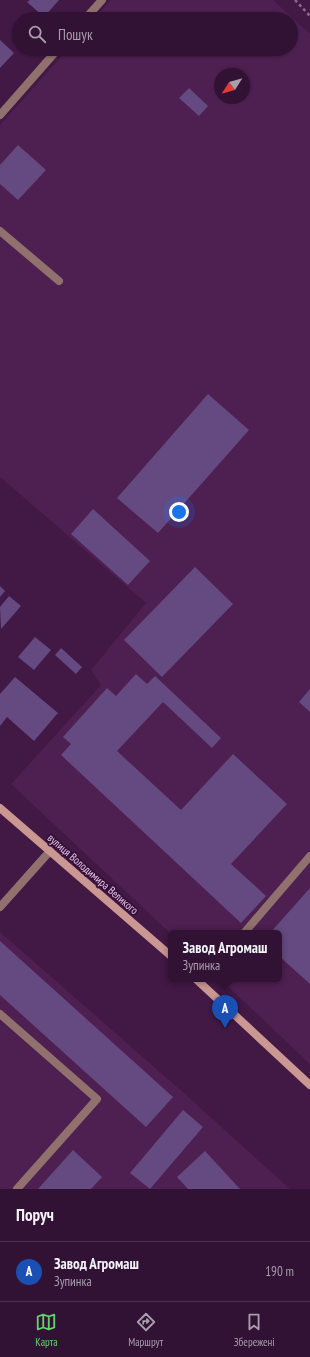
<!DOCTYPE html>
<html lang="uk">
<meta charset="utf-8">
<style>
body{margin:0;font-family:"PT Sans Narrow",sans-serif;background:#3a1b3c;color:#f1f3f6}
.compass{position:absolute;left:214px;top:68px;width:36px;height:36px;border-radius:50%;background:#321234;box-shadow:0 1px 3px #0004;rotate:233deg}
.you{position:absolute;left:179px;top:512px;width:14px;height:14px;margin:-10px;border:3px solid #fff;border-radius:50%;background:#1a73e8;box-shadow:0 0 0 6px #1a73e833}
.badge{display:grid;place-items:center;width:26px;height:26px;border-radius:50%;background:#60d56a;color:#fff;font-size:13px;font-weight:700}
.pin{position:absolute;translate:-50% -33px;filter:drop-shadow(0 1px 2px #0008)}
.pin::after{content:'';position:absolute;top:21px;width:14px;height:12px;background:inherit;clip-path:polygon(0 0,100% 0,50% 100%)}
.popup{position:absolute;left:168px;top:930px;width:114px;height:52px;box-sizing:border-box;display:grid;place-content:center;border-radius:6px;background:#321234;filter:drop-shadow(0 1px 3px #0005);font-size:13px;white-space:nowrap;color:#a89eac}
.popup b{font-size:15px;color:#f1f3f6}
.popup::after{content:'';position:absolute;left:50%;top:100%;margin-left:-8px;border:8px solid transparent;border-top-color:#321234}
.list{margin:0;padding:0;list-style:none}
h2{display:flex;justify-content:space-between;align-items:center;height:52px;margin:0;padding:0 16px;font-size:17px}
h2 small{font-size:13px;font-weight:400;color:#a89eac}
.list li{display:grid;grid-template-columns:26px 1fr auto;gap:12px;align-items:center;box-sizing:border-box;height:60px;padding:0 16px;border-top:1px solid #4d324f}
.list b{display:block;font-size:15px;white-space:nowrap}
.list p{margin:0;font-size:13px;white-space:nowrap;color:#a89eac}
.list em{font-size:13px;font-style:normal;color:#a89eac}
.icon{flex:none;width:22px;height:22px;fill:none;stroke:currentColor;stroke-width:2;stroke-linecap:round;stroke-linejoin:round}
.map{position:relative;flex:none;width:310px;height:1189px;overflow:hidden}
.search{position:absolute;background:#321234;box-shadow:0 1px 3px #0004;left:12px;right:12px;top:12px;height:44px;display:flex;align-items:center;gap:10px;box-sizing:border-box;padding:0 14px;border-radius:22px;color:#a89eac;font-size:15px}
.sheet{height:112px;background:#321234}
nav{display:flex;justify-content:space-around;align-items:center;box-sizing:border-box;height:56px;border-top:1px solid #4d324f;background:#321234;font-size:11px;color:#a89eac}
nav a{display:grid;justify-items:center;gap:2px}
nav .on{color:#60d56a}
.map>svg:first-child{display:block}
.built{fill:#4e1f51;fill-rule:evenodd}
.building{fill:#654a81}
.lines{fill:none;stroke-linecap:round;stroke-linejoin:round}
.path{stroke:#8d6b8f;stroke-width:2.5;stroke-dasharray:3 3;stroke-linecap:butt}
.service{stroke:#91716d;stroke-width:8}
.minor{stroke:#91716d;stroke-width:8}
.secondary{stroke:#ca9792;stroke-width:8}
.labels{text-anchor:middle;stroke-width:3.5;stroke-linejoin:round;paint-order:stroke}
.street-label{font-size:11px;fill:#e2c9e3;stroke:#370e3a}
</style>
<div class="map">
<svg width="310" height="1189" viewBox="0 0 310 1189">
<rect width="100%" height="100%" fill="#421845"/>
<path class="built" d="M111,0H273L310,34V1064L220,979H279V933H171V934L11,784L101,685L91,670L146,603L0,477V125L68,49H291V19H94ZM220,74H244V98H220Z
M0,932L185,1094L290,1189H0Z"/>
<path class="building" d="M30,0H59L44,17L27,2Z
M0,40L14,53L0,68Z
M189,88L208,106L199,116L179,98Z
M18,145L46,170L18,200L0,184V165Z
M208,394L249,430L158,533L117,498Z
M93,509L150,561L128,585L71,534Z
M195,567L233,604L162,677L124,640Z
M0,586L5,591L0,597Z
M9,596L21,606L1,629L0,607Z
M35,637L51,650L34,670L18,657Z
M61,648L82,667L76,674L55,655Z
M136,674L147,684L155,676L221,738L212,748L163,702L117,751L181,810L233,754L287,804L231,864L266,896L241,923L61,755L71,744L63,737L107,688L116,696Z
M15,677L58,713L34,741L7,717L0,726V694Z
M310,689V712L299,702Z
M310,888V984L279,956V933H270Z
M0,941L173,1097L146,1127L0,995Z
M183,1110L203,1127L150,1189L130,1173Z
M73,1150L102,1177L91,1189H38Z
M205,1151L240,1189H188L177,1177Z"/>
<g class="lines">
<path class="path" d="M295,0L310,16"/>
<path class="service" d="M0,231L59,281
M0,907L50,851
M244,933L310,856
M0,1014L97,1099L17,1189"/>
<path class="minor" d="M85,19L102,0
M0,115L58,49"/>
<path class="secondary" d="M0,808L171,956
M196,979L310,1085"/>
</g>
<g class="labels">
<g class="street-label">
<text transform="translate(93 874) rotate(41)" y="4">вулиця Володимира Великого</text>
</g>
</g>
</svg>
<svg class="compass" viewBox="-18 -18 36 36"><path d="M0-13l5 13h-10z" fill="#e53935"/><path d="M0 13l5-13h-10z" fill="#a89eac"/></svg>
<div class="you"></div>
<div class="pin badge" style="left:225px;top:1028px;background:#1a4fb4">A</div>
<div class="popup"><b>Завод Агромаш</b>Зупинка</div>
<div class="search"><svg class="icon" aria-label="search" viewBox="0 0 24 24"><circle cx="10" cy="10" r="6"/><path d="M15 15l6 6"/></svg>Пошук</div>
</div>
<section class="sheet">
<h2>Поруч<small></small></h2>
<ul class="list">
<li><span class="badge" style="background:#1a4fb4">A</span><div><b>Завод Агромаш</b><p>Зупинка</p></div><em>190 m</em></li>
</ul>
</section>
<nav>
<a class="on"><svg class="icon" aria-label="map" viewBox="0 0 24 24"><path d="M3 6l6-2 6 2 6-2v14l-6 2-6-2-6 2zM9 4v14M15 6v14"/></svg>Карта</a>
<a><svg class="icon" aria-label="directions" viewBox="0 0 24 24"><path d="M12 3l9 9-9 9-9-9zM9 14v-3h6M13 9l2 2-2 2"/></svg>Маршрут</a>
<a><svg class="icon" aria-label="saved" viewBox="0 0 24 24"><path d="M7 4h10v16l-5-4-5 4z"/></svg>Збережені</a>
</nav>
